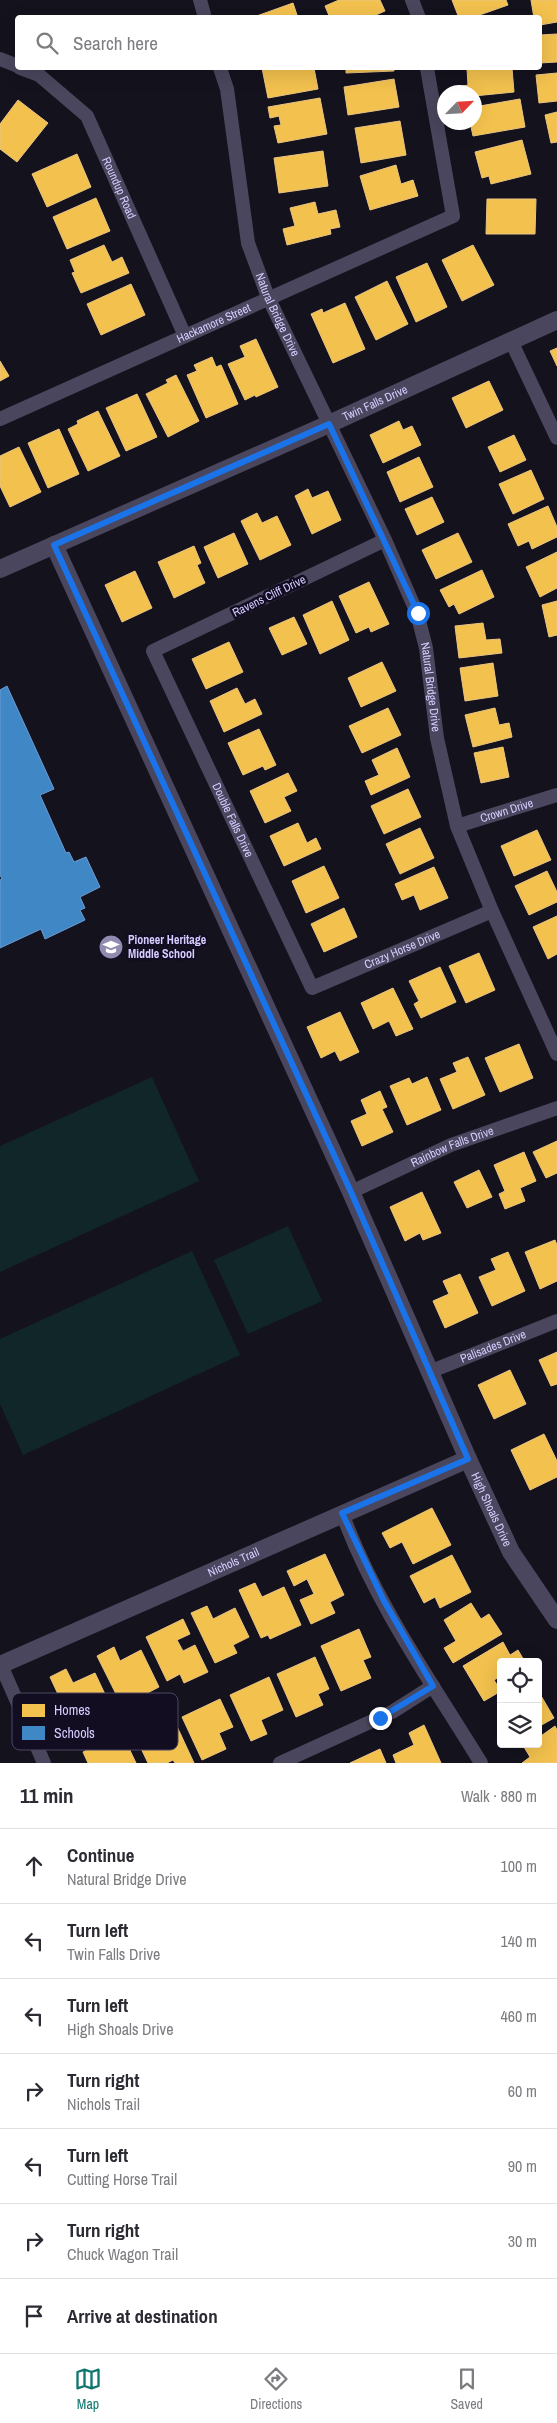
<!DOCTYPE html>
<meta charset="utf-8">
<style>
body{margin:0;font-family:"Archivo Narrow",sans-serif;background:#f7f7f7;color:#2b2b33}
.controls{position:absolute;right:15px;bottom:15px;display:grid;overflow:hidden;border-radius:5px;box-shadow:0 5px 20px #0002}
.controls button{width:45px;height:45px;display:grid;place-items:center;padding:0;border:0;border-bottom:1px solid #e1e1e2;background:#fff;color:#2b2b33;font:25px sans-serif}
.compass{position:absolute;left:437px;top:85px;width:45px;height:45px;border-radius:50%;background:#fff;box-shadow:0 5px 20px #0002;rotate:65deg}
.stop{position:absolute;width:15px;height:15px;margin:-11px;border:4px solid #1a73e8;border-radius:50%;background:#fff}
.stop.end{background:#1a73e8;border-color:#fff;box-shadow:0 1px 5px #0008}
.list{margin:0;padding:0;list-style:none}
h2{display:flex;justify-content:space-between;align-items:center;height:65px;margin:0;padding:0 20px;font-size:21px}
h2 small{font-size:16px;font-weight:400;color:#7c7c81}
.list li{display:grid;grid-template-columns:32px 1fr auto;gap:15px;align-items:center;box-sizing:border-box;height:75px;padding:0 20px;border-top:1px solid #e1e1e2}
.list b{display:block;font-size:19px;white-space:nowrap}
.list p{margin:0;font-size:16px;white-space:nowrap;color:#7c7c81}
.list em{font-size:16px;font-style:normal;color:#7c7c81}
.icon{flex:none;width:28px;height:28px;fill:none;stroke:currentColor;stroke-width:2;stroke-linecap:round;stroke-linejoin:round}
.map{position:relative;flex:none;width:557px;height:1763px;overflow:hidden}
.search{position:absolute;background:#fff;box-shadow:0 5px 20px #0002;left:15px;right:15px;top:15px;height:55px;display:flex;align-items:center;gap:12px;box-sizing:border-box;padding:0 18px;border-radius:5px;color:#7c7c81;font-size:19px}
.sheet{height:590px;background:#fff}
nav{display:flex;justify-content:space-around;align-items:center;box-sizing:border-box;height:70px;border-top:1px solid #e1e1e2;background:#fff;font-size:14px;color:#7c7c81}
nav a{display:grid;justify-items:center;gap:2px}
nav .on{color:#0f766e}
.map>svg:first-child{display:block}
.green{fill:#112629}
.homes{fill:#f2c14e;stroke:#eac483}
.schools{fill:#3f88c5;stroke:#6c9cd6}
.lines{fill:none;stroke-linecap:round;stroke-linejoin:round}
.minor{stroke:#49465d;stroke-width:14}
.tertiary{stroke:#49465d;stroke-width:18}
.route{stroke:#1a73e8;stroke-width:6}
.labels{text-anchor:middle;stroke-width:5;stroke-linejoin:round;paint-order:stroke}
.street-label{font-size:12px;fill:#d6ccff;stroke:#120d21}
.poi-label{font-size:12px;font-weight:bold;fill:#d6ccff;stroke:#120d21;text-anchor:start}
.key{fill:#120d21;stroke:#4d4664;stroke-width:1}
.key-label{font-size:14px;fill:#d6ccff}
</style>
<div class="map">
<svg width="557" height="1763" viewBox="0 0 557 1763">
<rect width="100%" height="100%" fill="#14121d"/>
<path class="green" d="M152,1077L199,1181L0,1272V1146Z
M288,1226L322,1301L248,1334L214,1260Z
M192,1251L240,1355L23,1455L0,1404V1339Z"/>
<path class="homes" d="M339,0H380L385,11L369,18H330L325,6Z
M452,0H506L508,5L471,18H459Z
M531,0H557V22L540,25V18H534Z
M293,3L298,18H251Z
M557,34V62L540,63V35Z
M262,68H314L318,89L268,98Z
M346,68H394V71L346,73Z
M467,68H512L514,92L474,96V92H464L463,86L468,85Z
M557,73V101L539,103L536,75Z
M394,79L399,107L348,115L344,87Z
M320,98L327,134L278,143L274,126L281,125L279,116L270,118L268,107Z
M520,99L525,127L473,136L470,122H474V107Z
M18,100L48,123L17,162L0,149V124Z
M557,112V142L551,143L545,115Z
M400,121L406,155L361,163L355,128Z
M522,140L531,174L491,184L489,176L482,178L475,152Z
M323,151L328,186L279,193L274,158Z
M77,154L91,187L47,207L32,174Z
M396,165L401,184L413,180L418,196L370,210L360,176Z
M96,198L110,231L67,249L53,217Z
M487,199H536L535,234H486Z
M315,202L318,214L336,210L340,227L330,229L331,234L287,245L283,229L295,226L290,208Z
M104,245L112,262L122,257L129,273L81,293L72,273L75,272L70,260Z
M473,245L494,285L462,301L442,260Z
M427,263L447,307L416,322L396,277Z
M387,281L408,324L376,340L355,297Z
M131,284L145,315L101,335L87,304Z
M345,303L365,349L333,363L311,314L322,309L323,313Z
M256,339L278,387L256,397L255,395L245,400L228,364L245,357L240,346Z
M557,348V366L550,351Z
M212,357L216,367L221,365L238,404L206,418L187,375L197,371L194,365Z
M0,361L9,376L0,381Z
M176,375L199,421L168,437L146,394L168,383L166,380Z
M489,381L503,410L466,428L452,398Z
M137,394L157,437L126,451L106,408Z
M98,411L120,456L88,471L68,429L78,424L77,421Z
M399,421L403,430L412,426L421,445L383,463L370,435Z
M59,429L79,474L48,488L28,443Z
M514,435L526,460L500,472L488,447Z
M19,447L41,492L10,507L0,486V456Z
M419,457L433,487L400,502L387,472Z
M531,470L544,499L513,514L499,484Z
M308,489L312,498L328,491L341,520L312,534L295,496Z
M432,497L444,522L417,535L405,509Z
M548,506L557,527V537L532,549L529,541L518,546L508,524Z
M257,513L262,523L277,516L291,545L260,560L241,521Z
M234,533L248,564L218,578L204,547Z
M458,533L472,562L436,579L422,550Z
M194,546L201,563L197,565L205,583L174,598L158,562Z
M557,552V588L540,597L526,567Z
M482,570L494,597L459,614L454,604L449,607L440,590Z
M135,571L152,608L122,622L105,585Z
M369,582L389,624L371,632L369,627L356,633L339,596Z
M332,601L349,640L320,654L303,615Z
M557,601V635L549,637L542,605Z
M294,617L307,644L282,655L269,628Z
M483,623L486,640L500,639L502,653L459,658L455,626Z
M229,642L243,672L206,689L192,659Z
M382,662L396,691L361,707L348,678Z
M493,663L498,696L465,701L460,668Z
M237,688L245,704L255,699L262,714L224,732L210,701Z
M388,708L401,735L362,753L349,726Z
M495,708L499,725L509,723L512,737L473,747L465,715Z
M259,729L276,765L265,770L263,766L243,775L228,743Z
M503,747L509,777L481,783L474,753Z
M397,748L410,777L371,795L365,781L379,775L372,760Z
M288,773L297,791L284,797L291,811L265,823L250,791Z
M408,789L421,817L384,834L371,806Z
M298,823L307,843L316,838L321,849L284,866L270,836Z
M420,828L434,858L400,874L386,844Z
M537,830L551,860L514,876L501,846Z
M324,866L339,898L306,913L292,881Z
M434,867L448,898L420,910L414,895L402,900L395,884Z
M547,871L557,892V902L529,915L515,886Z
M344,908L357,937L324,952L311,924Z
M557,916V954L548,959L533,927Z
M479,953L495,990L466,1003L449,966Z
M440,967L456,1002L421,1018L414,1004L419,1001L409,981Z
M393,988L413,1029L396,1036L389,1021L373,1029L361,1003Z
M340,1012L359,1052L340,1061L335,1051L321,1058L307,1027Z
M519,1044L533,1078L500,1092L485,1058Z
M468,1057L485,1095L453,1109L440,1079L457,1072L453,1063Z
M427,1077L441,1110L407,1125L390,1086L409,1078L412,1084Z
M380,1091L387,1107L382,1109L393,1132L362,1146L351,1121L367,1114L361,1100Z
M557,1141V1173L546,1178L533,1152Z
M524,1152L536,1181L520,1188L525,1201L505,1209L499,1194L505,1191L494,1165Z
M479,1170L492,1197L467,1208L454,1182Z
M422,1192L441,1233L423,1240L420,1233L405,1241L390,1207Z
M555,1240L557,1245V1281L540,1289L525,1252Z
M508,1252L525,1291L492,1306L479,1277L496,1270L491,1259Z
M460,1274L478,1313L445,1328L433,1301L449,1294L443,1281Z
M557,1352V1384L551,1386L539,1360Z
M510,1370L526,1404L494,1419L478,1385Z
M544,1434L557,1461V1477L530,1490L511,1450Z
M432,1508L451,1545L413,1564L402,1542L390,1548L382,1533Z
M325,1554L344,1595L330,1602L335,1613L311,1624L300,1600L314,1594L307,1579L294,1586L287,1571Z
M452,1555L471,1592L440,1608L435,1597L424,1603L410,1576Z
M255,1583L262,1597L284,1587L301,1625L270,1639L268,1635L261,1638L239,1590Z
M471,1603L481,1619L489,1614L502,1634L453,1663L444,1648L456,1641L444,1620Z
M207,1606L213,1619L235,1608L249,1637L233,1645L237,1653L215,1663L191,1613Z
M183,1619L190,1634L177,1640L183,1651L195,1645L208,1672L184,1683L180,1674L167,1681L146,1637Z
M359,1629L371,1657L363,1660L371,1678L341,1691L321,1646Z
M503,1642L510,1655L518,1650L525,1662H501V1676L494,1680L501,1691L484,1701L463,1666Z
M114,1647L120,1661L141,1650L159,1687L122,1706L97,1656Z
M315,1657L329,1689L318,1694L323,1705L296,1717L277,1674Z
M66,1669L73,1683L95,1673L111,1707L81,1721L79,1718L71,1722L50,1677Z
M269,1677L283,1710L261,1720L267,1734L251,1741L230,1695Z
M540,1694L554,1718L538,1727V1695Z
M220,1699L233,1727L219,1733L226,1749L202,1760L182,1717Z
M163,1719L166,1724L174,1720L194,1763H175L173,1760L167,1763H148L136,1738L152,1731L150,1725Z
M424,1725L441,1763H396L393,1755L414,1745L409,1733Z
M555,1726L557,1730V1763H522L530,1757L524,1747L528,1744H538V1738Z
M105,1741L109,1750L126,1742L136,1763H88L83,1752Z
M380,1749L386,1763H350Z"/>
<path class="schools" d="M7,686L54,789L40,795L66,853L69,852L74,862L86,857L100,887L80,897L85,908L80,910L85,920L45,939L41,929L0,948V880L2,879L0,875V690Z"/>
<g class="lines">
<g class="minor">
<path d="M200,0L205,18"/>
<path d="M412,0L419,18"/>
<path d="M0,59L18,66"/>
<path id="s1" d="M20,68L39,75L87,116L185,336"/>
<path id="s2" d="M220,68L227,89L248,243L268,297L385,540L417,613L426,648L437,738L457,826L492,911L557,1054"/>
<path d="M511,341L557,438"/>
<path id="s3" d="M0,419L453,216L427,68"/>
<path id="s4" d="M385,540L153,651L312,988L492,911"/>
<path id="s5" d="M457,826L557,795"/>
<path id="s6" d="M351,1192L451,1145L557,1108"/>
<path id="s7" d="M429,1372L557,1321"/>
<path d="M342,1513C375,1603 432,1683 481,1763"/>
<path d="M1,1665L44,1763"/>
<path d="M280,1763L392,1712L433,1686"/>
</g>
<g class="tertiary">
<path id="s8" d="M54,545L351,1192L468,1459L511,1552L557,1620"/>
<path id="s9" d="M0,569L329,424L557,320"/>
<path id="s10" d="M0,1665L468,1459"/>
</g>
</g>
<g class="lines">
<path class="route" d="M380,1718L433,1686L384,1601L342,1513L468,1459L351,1192L54,545L329,424L418,613"/>
</g>
<defs>
<symbol id="school-disc" viewBox="-11 -11 22 22"><circle r="9.5" fill="#928bb0" stroke="#120d21"/><path d="M0-5L7-2L0 1L-7-2ZM-4 1L0 2.5L4 1V4Q0 6-4 4Z" fill="#fff"/></symbol>
</defs>
<g fill-rule="evenodd">
<use href="#school-disc" x="97" y="933" width="28" height="28"/>
</g>
<g class="labels">
<g class="street-label">
<text dy="4" stroke="none"><textPath href="#s1" startOffset="162">Roundup Road</textPath></text>
<text dy="4" stroke="none"><textPath href="#s2" startOffset="255">Natural Bridge Drive</textPath></text>
<text dy="4" stroke="none"><textPath href="#s3" startOffset="234">Hackamore Street</textPath></text>
<text dy="4" stroke="none"><textPath href="#s9" startOffset="410">Twin Falls Drive</textPath></text>
<text transform="translate(269 596) rotate(-26)" y="4">Ravens Cliff Drive</text>
<text dy="4" stroke="none"><textPath href="#s2" startOffset="660">Natural Bridge Drive</textPath></text>
<text dy="4" stroke="none"><textPath href="#s5" startOffset="52">Crown Drive</textPath></text>
<text dy="4" stroke="none"><textPath href="#s4" startOffset="444">Double Falls Drive</textPath></text>
<text dy="4" stroke="none"><textPath href="#s4" startOffset="728">Crazy Horse Drive</textPath></text>
<text dy="4" stroke="none"><textPath href="#s6" startOffset="111">Rainbow Falls Drive</textPath></text>
<text dy="4" stroke="none"><textPath href="#s7" startOffset="69">Palisades Drive</textPath></text>
<text dy="4" stroke="none"><textPath href="#s8" startOffset="1059">High Shoals Drive</textPath></text>
<text dy="4" stroke="none"><textPath href="#s10" startOffset="255">Nichols Trail</textPath></text>
</g>
<g class="poi-label">
<text x="128" y="944">Pioneer Heritage<tspan x="128" dy="14">Middle School</tspan></text>
</g>
</g>
<rect x="12" y="1693" width="166" height="57" rx="8" class="key"/>
<rect x="22" y="1704" width="23" height="13" fill="#f2c14e"/>
<rect x="22" y="1726" width="23" height="14" fill="#3f88c5"/>
<g class="key-label">
<text x="54" y="1715">Homes</text>
<text x="54" y="1738">Schools</text>
</g>
</svg>
<div class="controls">
<button><svg class="icon" aria-label="locate" viewBox="0 0 24 24"><circle cx="12" cy="12" r="6"/><path d="M12 2v4M12 18v4M2 12h4M18 12h4"/></svg></button>
<button><svg class="icon" aria-label="layers" viewBox="0 0 24 24"><path d="M12 4l9 5-9 5-9-5zM3 14l9 5 9-5"/></svg></button>
</div>
<svg class="compass" viewBox="-18 -18 36 36"><path d="M0-13l5 13h-10z" fill="#e53935"/><path d="M0 13l5-13h-10z" fill="#7c7c81"/></svg>
<div class="stop" style="left:418px;top:613px"></div>
<div class="stop end" style="left:380px;top:1718px"></div>
<div class="search"><svg class="icon" aria-label="search" viewBox="0 0 24 24"><circle cx="10" cy="10" r="6"/><path d="M15 15l6 6"/></svg>Search here</div>
</div>
<section class="sheet">
<h2>11 min<small>Walk · 880 m</small></h2>
<ul class="list">
<li><svg class="icon" aria-label="ahead" viewBox="0 0 24 24"><path d="M12 20V5M6 11l6-6 6 6"/></svg><div><b>Continue</b><p>Natural Bridge Drive</p></div><em>100 m</em></li>
<li><svg class="icon" aria-label="left" viewBox="0 0 24 24"><path d="M17 20v-9H6M10 6l-5 5 5 5"/></svg><div><b>Turn left</b><p>Twin Falls Drive</p></div><em>140 m</em></li>
<li><svg class="icon" aria-label="left" viewBox="0 0 24 24"><path d="M17 20v-9H6M10 6l-5 5 5 5"/></svg><div><b>Turn left</b><p>High Shoals Drive</p></div><em>460 m</em></li>
<li><svg class="icon" aria-label="right" viewBox="0 0 24 24"><path d="M7 20v-9h11M14 6l5 5-5 5"/></svg><div><b>Turn right</b><p>Nichols Trail</p></div><em>60 m</em></li>
<li><svg class="icon" aria-label="left" viewBox="0 0 24 24"><path d="M17 20v-9H6M10 6l-5 5 5 5"/></svg><div><b>Turn left</b><p>Cutting Horse Trail</p></div><em>90 m</em></li>
<li><svg class="icon" aria-label="right" viewBox="0 0 24 24"><path d="M7 20v-9h11M14 6l5 5-5 5"/></svg><div><b>Turn right</b><p>Chuck Wagon Trail</p></div><em>30 m</em></li>
<li><svg class="icon" aria-label="arrive" viewBox="0 0 24 24"><path d="M6 21V4h12l-3 4 3 4H6"/></svg><div><b>Arrive at destination</b></div></li>
</ul>
</section>
<nav>
<a class="on"><svg class="icon" aria-label="map" viewBox="0 0 24 24"><path d="M3 6l6-2 6 2 6-2v14l-6 2-6-2-6 2zM9 4v14M15 6v14"/></svg>Map</a>
<a><svg class="icon" aria-label="directions" viewBox="0 0 24 24"><path d="M12 3l9 9-9 9-9-9zM9 14v-3h6M13 9l2 2-2 2"/></svg>Directions</a>
<a><svg class="icon" aria-label="saved" viewBox="0 0 24 24"><path d="M7 4h10v16l-5-4-5 4z"/></svg>Saved</a>
</nav>
